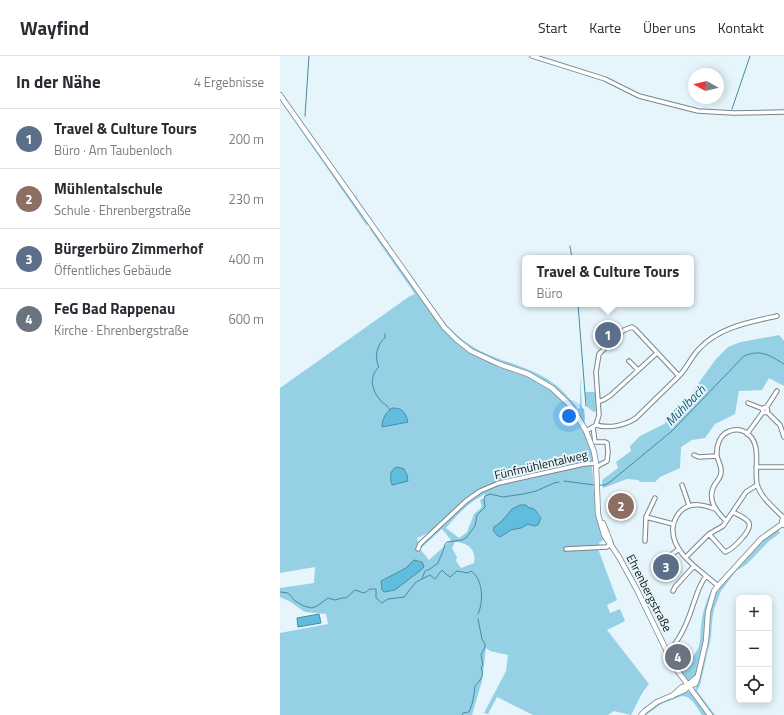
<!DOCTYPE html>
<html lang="de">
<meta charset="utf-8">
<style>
body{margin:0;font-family:"Titillium Web",sans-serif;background:#f2f2f3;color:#2b2b33}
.controls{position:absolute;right:12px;bottom:12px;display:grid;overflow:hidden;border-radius:6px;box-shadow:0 2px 10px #0003}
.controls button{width:36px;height:36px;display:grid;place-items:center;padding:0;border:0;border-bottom:1px solid #e1e1e2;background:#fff;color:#2b2b33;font:20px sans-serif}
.compass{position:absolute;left:408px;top:12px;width:36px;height:36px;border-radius:50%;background:#fff;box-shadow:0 2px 10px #0003;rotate:278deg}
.you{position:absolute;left:289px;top:360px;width:14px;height:14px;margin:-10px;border:3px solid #fff;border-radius:50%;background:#1a73e8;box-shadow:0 0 0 6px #1a73e833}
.badge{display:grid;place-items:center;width:26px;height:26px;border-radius:50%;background:#ea580c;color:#fff;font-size:13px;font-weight:700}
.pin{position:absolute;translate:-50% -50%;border:2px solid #fff;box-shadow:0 1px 4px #0006}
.popup{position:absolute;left:242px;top:199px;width:172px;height:52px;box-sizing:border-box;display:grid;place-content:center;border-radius:6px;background:#fff;filter:drop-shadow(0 1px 3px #0005);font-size:13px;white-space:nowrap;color:#7c7c81}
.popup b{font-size:15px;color:#2b2b33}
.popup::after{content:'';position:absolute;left:50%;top:100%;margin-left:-8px;border:8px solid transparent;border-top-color:#fff}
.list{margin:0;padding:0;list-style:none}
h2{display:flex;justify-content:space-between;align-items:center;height:52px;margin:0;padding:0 16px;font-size:17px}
h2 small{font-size:13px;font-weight:400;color:#7c7c81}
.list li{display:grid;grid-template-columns:26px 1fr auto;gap:12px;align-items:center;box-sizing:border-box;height:60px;padding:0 16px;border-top:1px solid #e1e1e2}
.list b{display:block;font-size:15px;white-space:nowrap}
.list p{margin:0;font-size:13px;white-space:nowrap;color:#7c7c81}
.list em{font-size:13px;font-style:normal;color:#7c7c81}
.icon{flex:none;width:22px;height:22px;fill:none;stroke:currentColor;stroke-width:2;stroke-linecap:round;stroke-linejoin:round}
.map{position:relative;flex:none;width:504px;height:659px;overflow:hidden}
header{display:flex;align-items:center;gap:24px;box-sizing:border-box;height:56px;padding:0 20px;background:#fff;border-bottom:1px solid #e1e1e2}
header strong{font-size:19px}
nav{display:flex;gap:22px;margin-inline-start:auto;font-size:14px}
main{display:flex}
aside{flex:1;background:#fff}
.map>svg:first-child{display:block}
.green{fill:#95d0e5;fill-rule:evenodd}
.water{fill:#61bddd;stroke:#498ba2}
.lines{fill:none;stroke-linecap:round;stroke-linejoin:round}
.stream{stroke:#498ba2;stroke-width:1}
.minor-casing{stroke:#78868c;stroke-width:5.5}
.tertiary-casing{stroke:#78868c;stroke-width:6}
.minor{stroke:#fff;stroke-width:3.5}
.tertiary{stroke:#fff;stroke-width:4.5}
.labels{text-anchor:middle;stroke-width:4;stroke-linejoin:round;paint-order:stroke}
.street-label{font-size:12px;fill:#111618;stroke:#e5f5fb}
.water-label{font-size:13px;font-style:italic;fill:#105d73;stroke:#e5f5fb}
</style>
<header>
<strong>Wayfind</strong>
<nav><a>Start</a><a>Karte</a><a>Über uns</a><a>Kontakt</a></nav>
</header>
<main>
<aside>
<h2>In der Nähe<small>4 Ergebnisse</small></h2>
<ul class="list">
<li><span class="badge" style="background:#5c6f8a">1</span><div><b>Travel &amp; Culture Tours</b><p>Büro · Am Taubenloch</p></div><em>200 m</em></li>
<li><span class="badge" style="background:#8d6e63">2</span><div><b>Mühlentalschule</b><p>Schule · Ehrenbergstraße</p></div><em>230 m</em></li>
<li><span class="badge" style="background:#5c6f8a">3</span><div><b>Bürgerbüro Zimmerhof</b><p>Öffentliches Gebäude</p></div><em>400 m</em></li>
<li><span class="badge" style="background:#6b7280">4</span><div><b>FeG Bad Rappenau</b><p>Kirche · Ehrenbergstraße</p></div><em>600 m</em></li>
</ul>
</aside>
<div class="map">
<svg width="504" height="659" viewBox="0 0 504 659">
<rect width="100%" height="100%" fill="#e5f5fb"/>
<path class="green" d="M0,42L88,167L87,170L0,44Z
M76,134L77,143C95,170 114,196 133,223C148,244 162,268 183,284C211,306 246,307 273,327C283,334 291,344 298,353L300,352V319L302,352L304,353L305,368C294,350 281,335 263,324C249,316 234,312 220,307C197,297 179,285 162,266L76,145Z
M89,172L92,173L162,271L199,301L220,310L249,320L273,335L284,345L293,356L308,382L313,403L311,406L267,415L201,433L190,439L153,474L146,478L137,482L139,490L186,447L206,434L220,429L309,409L312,410L315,449L319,470L325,483L319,487L320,490H317L337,544L327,549L330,557L340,553L345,565L327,574L369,628C361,637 357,648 351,659L334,655L328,659H253L217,641L208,658L204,657L226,615L228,599L210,595L206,592L202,625L192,659H0V577L48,568L46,558L25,556L9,545L0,541V532L34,527L35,511L0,517V332L130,240L135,238ZM205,438V442L200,444L202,451L194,458L187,476L179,482L166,472C179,457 187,448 205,438ZM240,449H244L249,452H252L256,455L261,462L258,469L254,470L248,468C240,472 232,473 225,478L214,476L216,469C226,465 230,454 240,449ZM162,473L171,484L149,504L140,493ZM175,486C187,486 197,494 194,507L181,512L176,505L177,501L172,492ZM134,504L140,505L144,511L141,514L115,534L104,536L102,534L101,525L126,512Z
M499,279L504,285V330L489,322L482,334L459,335L455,358L435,368L425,382L412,384L401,391L400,412L380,421L375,426H360L358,424L347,423L323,432L322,424L338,412L336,406L351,395L350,390L360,380L384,368L404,350L420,325L436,303L448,291L461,286Z
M305,336H315L316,355L314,356L307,351Z
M498,473L500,477L489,485L467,508L456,515L441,535L434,553L432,565L431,581L420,629L417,635L435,659H432L415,634L427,596L431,552L436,536L441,529L481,485Z
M435,529V531L432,539L425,582L418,615L415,621L411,625H407L400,615C406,609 416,599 419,590C421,584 420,577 421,571C422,557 427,540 435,529Z
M406,635L411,637L428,659H422C417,652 412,640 402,640L381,648L366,659H362L373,649Z"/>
<path class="water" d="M112,352C123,352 125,356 128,366L102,371C102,363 106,356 112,352Z
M117,411L124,413L127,419L128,425L112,429C110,422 109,414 117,411Z
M240,449H246L249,452C256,451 257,458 261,462L258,469L254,470L248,468L241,472L231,474L220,481C216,479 212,475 214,471L222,465L232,453Z
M134,504L142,506L144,511L141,514L115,534L104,536L102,534L101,525L126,512Z
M39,558L41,567L18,571L17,562Z"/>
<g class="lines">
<path class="stream" d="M452,53L470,0
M25,60L29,0
M290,190L292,202
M298,248L306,350
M105,278V282C99,286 95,297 97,305C97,307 98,309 99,311C88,321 92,335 101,345C104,348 108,350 110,354
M284,425L314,429
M319,429H325L330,426L392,375L464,300C481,293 489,299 504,308
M142,523L150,519L155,523L162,514L166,518L170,521L177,515L188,517L191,515C203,523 204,545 198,558
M0,536L8,537L15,545L24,550L32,552L37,550L48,542L55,544L62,542H66L75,534L84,537L90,533H96V542L102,547L108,543L124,541L136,526L142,523L145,515L150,513L158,507C160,501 164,495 165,488L167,486L182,484L186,482L195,470L197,459L205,451L204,443L205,440L210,438L223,441L243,438L256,435L274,427L279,426
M182,659L183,657L189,656C193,648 194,639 195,630C200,625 205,619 201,612L203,609L201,599L205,591V588L202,583L198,563"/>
<defs>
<path id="minor" d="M252,0L325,23L359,40L418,55L454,57L504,56
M349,305L358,314
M318,346L325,343L331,339L377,297
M468,347L483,353
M482.5 354a2.5 2.5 0 1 1 5 0a2.5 2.5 0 1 1-5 0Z
M486,352L497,335
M487,356L500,369L504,381
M316,369L319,359L316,316L319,298L344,274L352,271L355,273L399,320
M313,371L315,386H325L327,387L328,396L327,405L316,411
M306,375L316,369C329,373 346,369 356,362L399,320C407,312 411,301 419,293C439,271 470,266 497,260
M467,378L483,356
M414,399L419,401L437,400
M476,411H503
M402,429L409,449
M435,453C424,449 413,446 403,453C397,458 394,464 393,471C390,497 422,515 438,530
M366,461L393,468
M446,465C436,455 426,443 435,428C438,424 442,420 441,414C441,409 438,405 437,400C436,389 440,378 450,375C456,373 463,374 468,378C482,389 474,412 477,428C480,441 494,452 503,461
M429,478L445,496C452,494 472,475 469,467C467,462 458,459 453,456
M365,485L366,461L375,442
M138,493L140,488L186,445L200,435L219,427L304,408L316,407
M286,493L327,491L331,487
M406,501L429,478L443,470L466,436L477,429
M379,508L399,493
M393,535L395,531L414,510
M388,596C400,584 408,565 413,549C418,536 418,531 426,520"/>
<path id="tertiary" d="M0,39L164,271L177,284L191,295L219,308L248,318L272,332L289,348L294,355L306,375L314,396L316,407L318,458L324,479L339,501L357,534L394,610L430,659
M323,467L330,485
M504,469L502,465L504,461
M392,640L402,631L415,628L417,624L426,585L428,556L434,535L438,530L481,483L502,468
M361,659L365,655L377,646L405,634L409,628L417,621"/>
</defs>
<use href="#minor" class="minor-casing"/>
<use href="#tertiary" class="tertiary-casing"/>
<use href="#minor" class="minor"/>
<use href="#tertiary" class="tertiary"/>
</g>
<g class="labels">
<g class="street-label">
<text transform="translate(261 409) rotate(-13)" y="4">Fünfmühlentalweg</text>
<text transform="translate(369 537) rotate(63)" y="4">Ehrenbergstraße</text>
</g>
<g class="water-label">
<text transform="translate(405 349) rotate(-46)" y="5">Mühlbach</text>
</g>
</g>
</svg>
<div class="controls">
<button>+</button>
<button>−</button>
<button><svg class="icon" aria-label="locate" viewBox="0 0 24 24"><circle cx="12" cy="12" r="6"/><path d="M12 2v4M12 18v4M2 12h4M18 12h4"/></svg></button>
</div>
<svg class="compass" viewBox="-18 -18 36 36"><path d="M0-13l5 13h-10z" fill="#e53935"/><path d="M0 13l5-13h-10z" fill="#7c7c81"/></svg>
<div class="you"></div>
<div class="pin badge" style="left:328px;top:279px;background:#5c6f8a">1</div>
<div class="popup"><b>Travel &amp; Culture Tours</b>Büro</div>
<div class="pin badge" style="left:341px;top:450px;background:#8d6e63">2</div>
<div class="pin badge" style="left:386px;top:511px;background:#5c6f8a">3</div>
<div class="pin badge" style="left:398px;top:601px;background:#6b7280">4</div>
</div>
</main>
